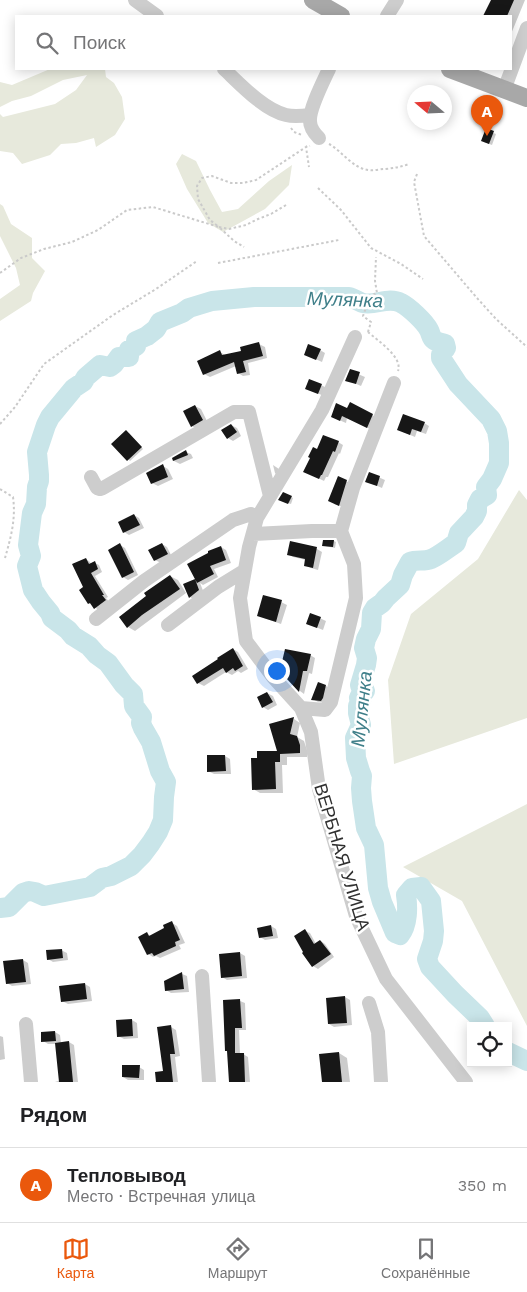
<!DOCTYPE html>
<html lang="ru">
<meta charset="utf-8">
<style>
body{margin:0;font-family:"Work Sans",sans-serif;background:#f6f6f6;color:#202124}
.controls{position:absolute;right:15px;bottom:15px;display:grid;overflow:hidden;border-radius:0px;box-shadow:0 2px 12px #0003}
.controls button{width:45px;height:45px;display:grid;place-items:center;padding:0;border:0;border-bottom:1px solid #e0e0e0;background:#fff;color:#202124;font:25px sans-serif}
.compass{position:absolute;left:407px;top:85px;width:45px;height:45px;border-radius:50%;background:#fff;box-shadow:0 2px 12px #0003;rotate:289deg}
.you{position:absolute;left:276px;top:670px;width:18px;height:18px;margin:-12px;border:4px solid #fff;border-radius:50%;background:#1a73e8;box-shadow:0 0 0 8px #1a73e833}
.badge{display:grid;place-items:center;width:32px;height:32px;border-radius:50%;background:#ea580c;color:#fff;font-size:16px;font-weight:700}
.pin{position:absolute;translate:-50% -41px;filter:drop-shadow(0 1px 2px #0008)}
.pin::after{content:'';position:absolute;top:26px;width:18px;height:15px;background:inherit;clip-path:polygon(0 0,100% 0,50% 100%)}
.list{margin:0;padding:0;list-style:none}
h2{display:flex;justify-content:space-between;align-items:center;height:65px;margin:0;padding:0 20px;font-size:21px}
h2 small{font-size:16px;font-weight:400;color:#757577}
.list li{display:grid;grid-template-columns:32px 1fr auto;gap:15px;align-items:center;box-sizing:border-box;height:75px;padding:0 20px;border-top:1px solid #e0e0e0}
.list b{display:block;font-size:19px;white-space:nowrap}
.list p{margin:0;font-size:16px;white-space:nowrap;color:#757577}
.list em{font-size:16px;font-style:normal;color:#757577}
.icon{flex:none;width:28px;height:28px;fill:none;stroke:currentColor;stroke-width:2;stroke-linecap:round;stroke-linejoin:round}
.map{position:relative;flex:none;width:527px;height:1082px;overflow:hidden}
.search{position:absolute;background:#fff;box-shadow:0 2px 12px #0003;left:15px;right:15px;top:15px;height:55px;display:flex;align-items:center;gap:12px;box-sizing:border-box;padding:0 18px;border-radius:0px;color:#757577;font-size:19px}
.sheet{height:140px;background:#fff}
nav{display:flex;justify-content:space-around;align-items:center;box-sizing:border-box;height:70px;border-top:1px solid #e0e0e0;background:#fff;font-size:14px;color:#757577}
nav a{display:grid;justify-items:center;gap:2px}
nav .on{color:#ea580c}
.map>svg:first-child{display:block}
.green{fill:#e7e9dc}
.shadow{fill:#0003}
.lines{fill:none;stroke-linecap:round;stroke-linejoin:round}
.river{stroke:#c9e5e9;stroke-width:20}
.building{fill:#171717}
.path{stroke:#cacaca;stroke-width:2;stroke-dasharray:2.5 2.5;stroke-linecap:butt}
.minor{stroke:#cdcdcd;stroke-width:14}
.major{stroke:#a8a8a8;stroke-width:18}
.labels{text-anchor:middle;stroke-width:5;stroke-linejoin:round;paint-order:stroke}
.street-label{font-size:18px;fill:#303030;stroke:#fff}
.water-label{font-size:19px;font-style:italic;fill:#3f7f89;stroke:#fff}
</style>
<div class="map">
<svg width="527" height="1082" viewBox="0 0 527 1082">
<rect width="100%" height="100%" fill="#fff"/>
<path class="green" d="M50,69H105L106,77L114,83L122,97L125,119L115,135L96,147L94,138L76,143L61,144L50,155L22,164L13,153L0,151V114L3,117L55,104L76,90L87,75L63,80L31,96L12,101L0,107V82L12,85Z
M182,154L196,161L210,190L222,212L238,209L269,181L292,165L289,185L265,209L223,232L208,223L187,189L176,164Z
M0,204L3,206L11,224L32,238V258L45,271L33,293L31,301L0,321V299L20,285L16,268L0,236Z
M519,490L527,500V718L394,764L388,680L411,614L478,559Z
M527,804V1026L462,901L403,867Z"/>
<path class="shadow" d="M492,0H525L511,34V16H485Z
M486,130L496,134L492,145L484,142Z
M259,344L265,347L267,358L248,363L250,375L243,376L238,373L236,366L210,377L204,374L220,352L225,355L242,352Z
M320,350L325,353L322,362L311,357Z
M351,371L365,377L361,386L347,380Z
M310,380L327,388L324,396L312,391Z
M195,406L201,409L208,423L197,429L192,426Z
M348,409L372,415L377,418L372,430L347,418L346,423L332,417Z
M424,423L429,426L426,434L417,431L415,437L403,432Z
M231,425L237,428L241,436L233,441L228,438Z
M129,433L143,449L130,461L113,444Z
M338,442L343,445L340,454L339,453L328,477H326L324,481L310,474L318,451Z
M186,452L191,454L193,458L180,464L174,461V459Z
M273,465L279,469L276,474L275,473Z
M163,466L168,469L173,479L158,486L152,483Z
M369,473L385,480L382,488L366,481Z
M346,481L351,484L344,507L334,504Z
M291,497L293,498L291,504L282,501Z
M134,515L139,518L144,528L129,535L124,532Z
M324,541H334L336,542L335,548L325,546Z
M291,543L317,549L322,552L318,570L311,568L305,565L306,560L293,557L288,554Z
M162,544L167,547L172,557L161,563L155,560Z
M120,545L125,548L138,575L128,580L123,577Z
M221,547L226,550L231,563L214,569L218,577L203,585L200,583L204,593L195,600L190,597L195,581L198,583L189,564Z
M86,559L90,562L91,564L95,563L99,565L102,572L95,576L108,597L106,598L110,603L100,611L89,603L85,588Z
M170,576L178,580L186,593L135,631L128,627Z
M281,602L287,605L281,624L264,618L259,615Z
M311,614L326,621L323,630L313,626Z
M233,649L238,652L248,669L241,673L238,671L232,675L226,672L204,686L198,683L194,676Z
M310,655L315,658L312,674L309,673L304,694L300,691L288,679L290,669L283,665Z
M326,686L331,689L326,703L318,702L313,699Z
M267,693L273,696L277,705L268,710L263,707Z
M294,719L300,723L297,737L304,741L307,750V757H287V765H282L283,793H260L253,789L258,759L278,752Z
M225,756L230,759L231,774H214L208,771Z
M172,923L177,926L185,943L179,945L181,949L160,958L156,956L153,957L148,954L147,934L151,936L166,929Z
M271,926L276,929L278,938L265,940L260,937Z
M305,931L310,933L316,944L321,941L325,944L334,957L318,969L313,966L304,953Z
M61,950L67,953L68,960L53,962L48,959Z
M240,953L245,956L247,978L227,980L222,977Z
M23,960L28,963L31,984L12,986L7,983Z
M182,974L187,976L189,992L171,993L166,990L165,982Z
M85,984L90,987L92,1001L68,1004L62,1001Z
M345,997L350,1000L352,1025L334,1027L329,1024L327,999Z
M225,1001H240L245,1003L246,1030H239L240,1054H243L248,1057L250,1082H230Z
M132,1020L137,1023L138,1038L124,1039L118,1036Z
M171,1027L176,1030L180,1056L175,1057L178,1082H157L164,1072Z
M55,1032L60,1035L61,1043L69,1042L74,1045L78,1082H55L61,1080L56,1044H48L43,1041Z
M0,1036L3,1037L5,1059L0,1060Z
M339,1053L347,1058L350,1082H324Z
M139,1067L144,1070V1080H128L123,1077Z"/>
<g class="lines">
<path class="river" d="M0,908L9,907L23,893L29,891L35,892L44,896L90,887L102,878L111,876L131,866L142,855L151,843L158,832L163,820L164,797L166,782L160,771L151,742L143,728L141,723L142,717L134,706L133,694L124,685L108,663L97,655L89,646L73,636L68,630L52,618L50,613L41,602L33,590L27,566L31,556L28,545L32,513L36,504L37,487L39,481V475L37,452L46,425L50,417L74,388L83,382L86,377L100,365L110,367L114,364L119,357H129V350L136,346V341L147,336L156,329L160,322L182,313L189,308L212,301L254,297H349C354,298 359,302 363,303C376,306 388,296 401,303C409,307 425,322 429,330C431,334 431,338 434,340C437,342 442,343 445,344L446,348L441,354V358L458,384L491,419L497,431L499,443V463L492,479L486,487L487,495L480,499L477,505V511L474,517L459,533L456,543C448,548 440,555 431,559C424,562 417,559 410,562L403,575L400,585L386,598L382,603L375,608L372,613L371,629L366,639L364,648L367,658L366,665L360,685L361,688L365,691L361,694L359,698L361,701L358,706V713L361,725L355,738L356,758L360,771L362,776L361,788L362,801L366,828L374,845L378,888L382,902L395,933L400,935C408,925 408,907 406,895L412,888L421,887L431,901L434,931L433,941L427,959L430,967L455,994L480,1018L485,1026
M508,1052L527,1061"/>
</g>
<path class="building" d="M491,0H514L507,16H483Z
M486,128L494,131L489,144L481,141Z
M259,342L263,356L243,361L246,372L237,374L234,362L203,375L197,361L220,350L222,355L241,351L240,347Z
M308,344L321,349L316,360L304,355Z
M350,369L360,372L356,384L345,381Z
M309,379L322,384L318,394L305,389Z
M350,402L373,414L367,428L342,416L340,421L331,417L336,403L347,408Z
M195,405L203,420L191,427L183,411Z
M403,414L425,422L421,432L412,429L410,435L397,430Z
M231,424L237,432L227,439L221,430Z
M126,430L142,447L127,461L111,444Z
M323,435L339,441L335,452L333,451L322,475H321L319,479L303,472L310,458L308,457L313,447L317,449Z
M186,450L188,455L173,461L172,458Z
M163,464L168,477L151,484L146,473Z
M369,472L380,476L377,486L365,482Z
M338,476L347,480L339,506L328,501Z
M283,492L292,496L288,504L278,500Z
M134,514L140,525L123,533L118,522Z
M323,540H334L333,547L322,546Z
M290,541L317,547L313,568L304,566L305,559L287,555Z
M120,543L134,572L122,578L108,550Z
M162,543L168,554L154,561L148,550Z
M221,546L226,560L210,566L214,574L197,583L187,564L208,553V551Z
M86,558L89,564L95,561L98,569L91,573L104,595H102L106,600L94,609L90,603L88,604L79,590L83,587L72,564Z
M170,575L180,589L142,615L127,628L119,617L146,596L144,593Z
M195,579L199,590L189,598L183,584Z
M263,595L282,600L276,622L257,616Z
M310,613L321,617L317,628L306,624Z
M233,648L243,666L235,671L233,668L226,673L223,668L197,684L192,676L218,659L217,658Z
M285,649L311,654L307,671H303L299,692L287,679L289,668L281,666Z
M318,682L326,685L323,698L321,701L311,700Z
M267,692L273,702L262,708L257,697Z
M294,717L290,734L297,736L300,745V753L280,754V762H275L276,789L252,790L251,758H257V751H277L269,724Z
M207,755H225L226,771L207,772Z
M172,921L180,940L175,942L176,946L154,956L152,953L147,955L138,937L147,932L149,936L164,928L163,925Z
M271,925L273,936L259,938L257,928Z
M305,929L314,944L320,940L331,954L312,967L302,953L303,952L294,936Z
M62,949L63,958L47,960L46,950Z
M240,952L242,976L221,978L219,954Z
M23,959L26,982L6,984L3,961Z
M182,972L184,989L165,991L164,981Z
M85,983L87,999L61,1002L59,986Z
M345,996L347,1023L328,1024L326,998Z
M240,999L242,1028H235V1053H244L245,1082H229L227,1051H225L223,1000Z
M132,1019L133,1036L117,1037L116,1020Z
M171,1025L175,1054H170L173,1082H156L155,1072L163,1071L157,1027Z
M55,1031L56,1041L41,1042V1032Z
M69,1041L73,1082H59L55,1043Z
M339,1052L342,1082H322L319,1054Z
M122,1065H140L139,1078L122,1077Z"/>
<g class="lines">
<path class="path" d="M291,128L294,132L302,135
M329,144C342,151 353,169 369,170C374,171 380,169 385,169C394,168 401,167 409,164
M307,146L306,147L309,167
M417,174L414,182L424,236L477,298L496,319L527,347
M318,188L341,210L371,248L401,264L423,279
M286,205L271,214L258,219L246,225L229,229L219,227L210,220L198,199L197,186L202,178L212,176L231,183H243L256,180L306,147L310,146
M218,263L339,240
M0,273L21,258L44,249L72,242L98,230L127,210L153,207L219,227L234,241L244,247
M368,332L371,322L363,316L370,296L377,293L375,281L376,257
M368,332C378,341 403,357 398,371
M0,424L15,407L44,364L113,315L156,289L197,261
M0,489L13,497C16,519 11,537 5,558"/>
<path class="minor" d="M135,0L157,16
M387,16L397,0
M224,69C240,84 264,110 286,115C294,117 302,116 310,115
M504,90L527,28
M319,138C314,133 310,128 310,121C309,109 324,80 329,69
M355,337L322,410L257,518L249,547L240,598L246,641L273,677L301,708L311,732L319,789L356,916L386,979L466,1082
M91,477L97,488L100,489L103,488L234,412H249L270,496
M253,534L312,531H341
M96,619L144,581L233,520L251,514L257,518
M168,625L218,587L244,571
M301,708L325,710L331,702L356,598L354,564L341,531L353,488L394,383
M202,976L209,1082
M369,1003L378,1032L381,1082
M26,1024L31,1082"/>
<path class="major" d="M313,0L341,16
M450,69L527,98"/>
</g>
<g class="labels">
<g class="street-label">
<text transform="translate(342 857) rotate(73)" y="6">ВЕРБНАЯ УЛИЦА</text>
</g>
<g class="water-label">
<text transform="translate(345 299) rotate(2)" y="7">Мулянка</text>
<text transform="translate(361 709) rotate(-84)" y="7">Мулянка</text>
</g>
</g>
</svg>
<div class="controls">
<button><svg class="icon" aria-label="locate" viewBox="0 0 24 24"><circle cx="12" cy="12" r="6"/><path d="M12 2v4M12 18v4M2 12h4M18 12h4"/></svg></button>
</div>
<svg class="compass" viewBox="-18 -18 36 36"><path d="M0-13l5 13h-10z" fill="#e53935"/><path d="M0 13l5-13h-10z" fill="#757577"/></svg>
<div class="you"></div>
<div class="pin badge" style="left:487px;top:136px">A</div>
<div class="search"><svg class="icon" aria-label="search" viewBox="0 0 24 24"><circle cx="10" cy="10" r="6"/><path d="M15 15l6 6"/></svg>Поиск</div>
</div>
<section class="sheet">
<h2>Рядом<small></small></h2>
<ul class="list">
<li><span class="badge">A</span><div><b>Тепловывод</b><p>Место · Встречная улица</p></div><em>350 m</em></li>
</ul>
</section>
<nav>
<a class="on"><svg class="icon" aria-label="map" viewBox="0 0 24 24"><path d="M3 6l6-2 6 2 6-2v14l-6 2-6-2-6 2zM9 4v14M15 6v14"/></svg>Карта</a>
<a><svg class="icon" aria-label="directions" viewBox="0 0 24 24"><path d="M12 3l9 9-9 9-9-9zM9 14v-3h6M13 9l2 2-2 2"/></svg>Маршрут</a>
<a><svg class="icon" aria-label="saved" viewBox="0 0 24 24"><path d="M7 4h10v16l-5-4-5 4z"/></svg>Сохранённые</a>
</nav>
